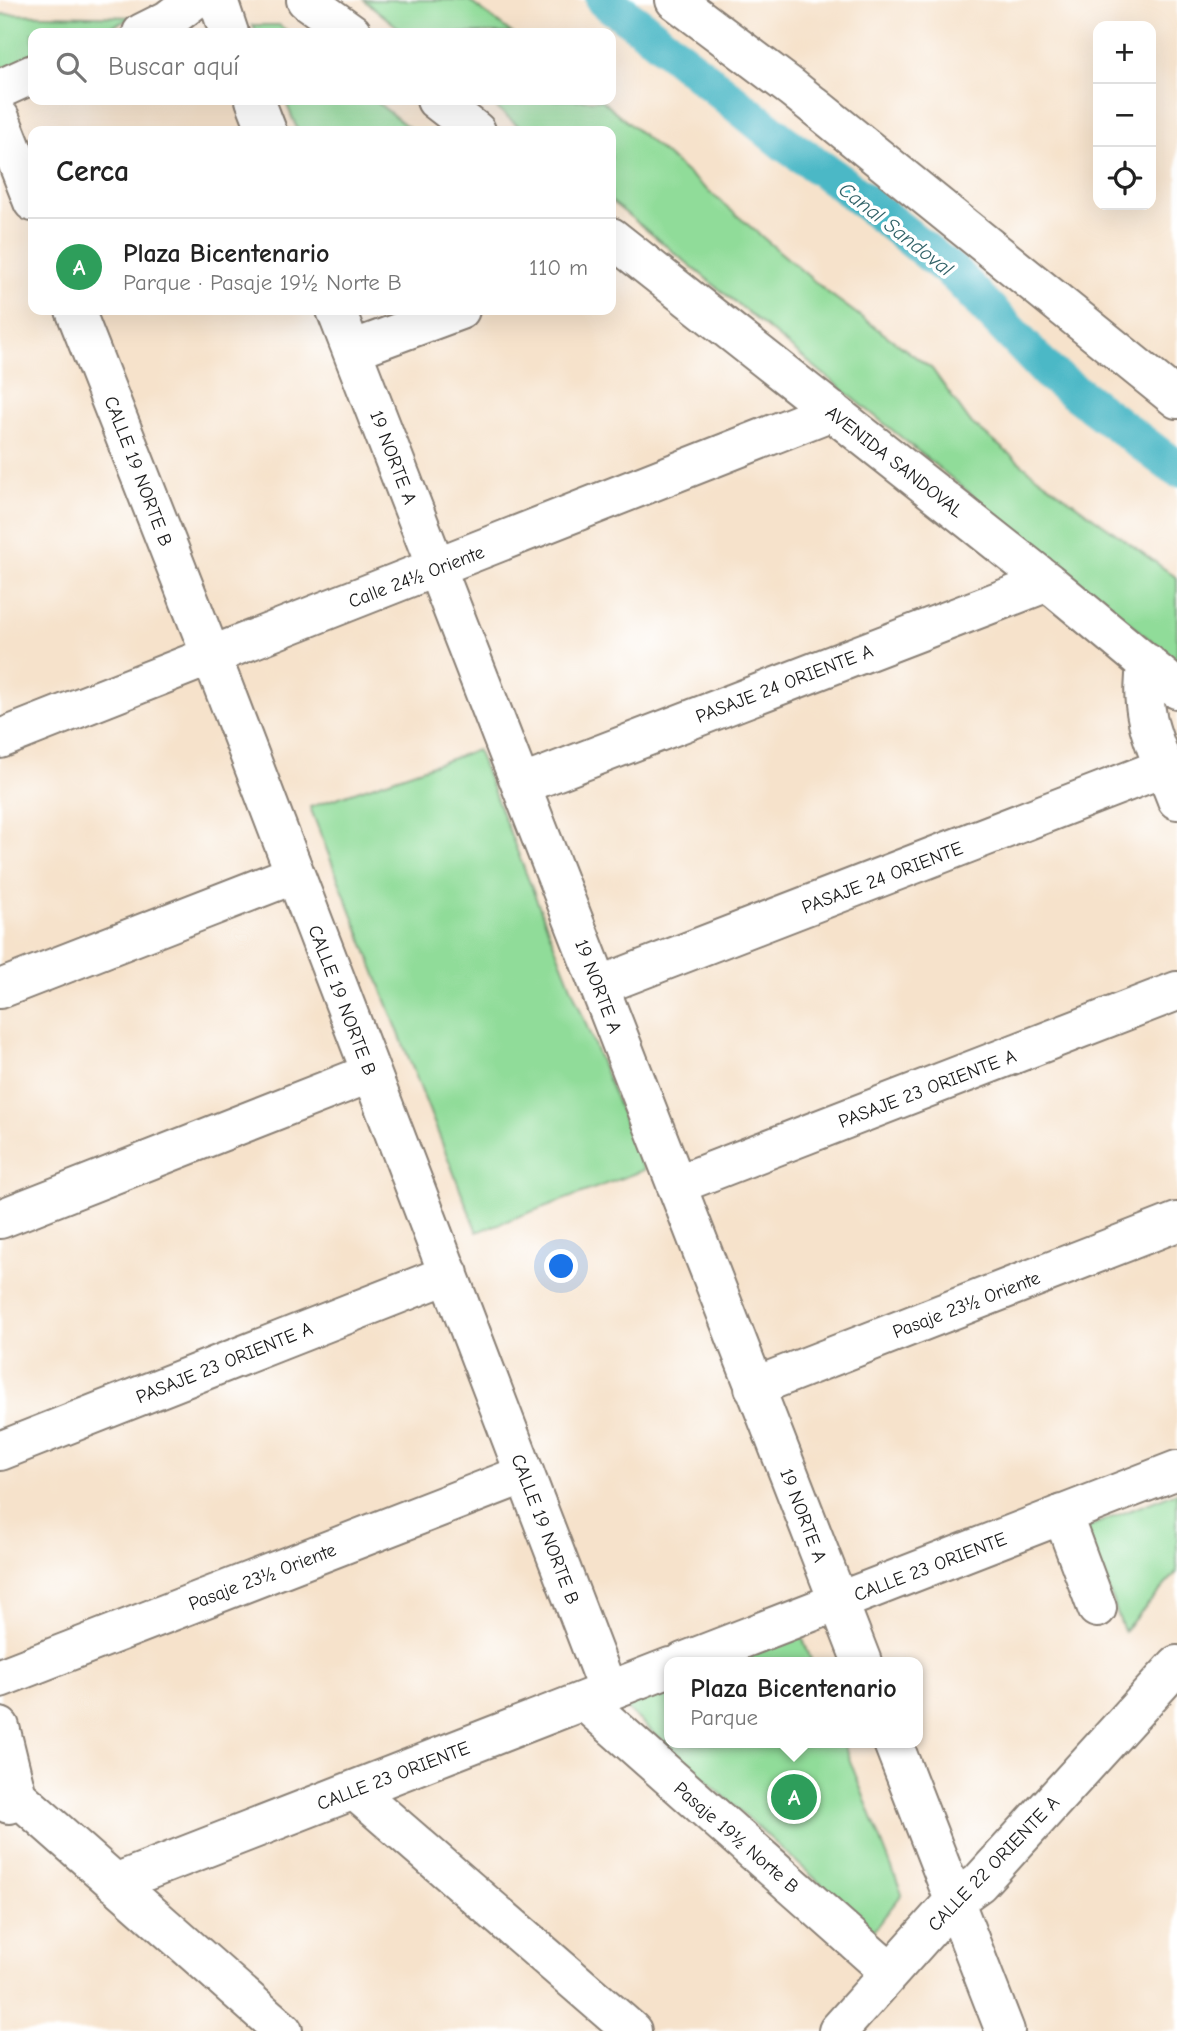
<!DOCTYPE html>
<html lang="es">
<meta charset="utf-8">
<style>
body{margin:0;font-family:"Comic Neue",sans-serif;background:#f6f6f6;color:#222}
.controls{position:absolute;right:21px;top:21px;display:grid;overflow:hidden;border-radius:14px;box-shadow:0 7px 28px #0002}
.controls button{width:63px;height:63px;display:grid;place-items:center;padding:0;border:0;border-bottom:2px solid #e0e0e0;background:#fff;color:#222;font:35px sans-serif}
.you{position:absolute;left:562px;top:1267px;width:24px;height:24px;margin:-18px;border:5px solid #fff;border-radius:50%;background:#1a73e8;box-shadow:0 0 0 10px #1a73e833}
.badge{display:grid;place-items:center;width:46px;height:46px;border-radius:50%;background:#db2777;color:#fff;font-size:23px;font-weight:700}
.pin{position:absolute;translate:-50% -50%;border:4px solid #fff;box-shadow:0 2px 7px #0006}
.popup{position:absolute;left:664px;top:1657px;width:259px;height:91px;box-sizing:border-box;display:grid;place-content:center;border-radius:14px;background:#fff;filter:drop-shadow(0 2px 5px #0005);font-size:23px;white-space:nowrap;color:#767676}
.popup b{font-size:26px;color:#222}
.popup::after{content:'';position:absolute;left:50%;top:100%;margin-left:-14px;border:14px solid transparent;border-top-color:#fff}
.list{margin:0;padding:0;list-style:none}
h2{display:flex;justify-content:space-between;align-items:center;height:91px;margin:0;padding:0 28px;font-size:30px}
h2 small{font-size:23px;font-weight:400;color:#767676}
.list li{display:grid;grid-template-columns:46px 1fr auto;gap:21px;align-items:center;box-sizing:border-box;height:98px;padding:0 28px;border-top:2px solid #e0e0e0}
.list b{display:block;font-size:26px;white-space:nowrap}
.list p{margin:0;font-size:23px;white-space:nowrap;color:#767676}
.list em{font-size:23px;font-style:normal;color:#767676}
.icon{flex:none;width:38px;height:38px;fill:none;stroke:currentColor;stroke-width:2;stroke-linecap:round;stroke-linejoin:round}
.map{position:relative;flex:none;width:1177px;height:2031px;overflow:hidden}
.search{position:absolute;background:#fff;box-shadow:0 7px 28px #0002;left:28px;top:28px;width:588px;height:77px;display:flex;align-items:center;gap:18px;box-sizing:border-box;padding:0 24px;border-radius:14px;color:#767676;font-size:26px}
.panel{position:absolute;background:#fff;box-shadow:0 7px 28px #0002;left:28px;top:126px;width:588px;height:189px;border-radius:14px}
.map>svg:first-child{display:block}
.green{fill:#90dc99;stroke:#567c5a;stroke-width:2}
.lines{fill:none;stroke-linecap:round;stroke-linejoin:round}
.canal{stroke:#4bb8c6;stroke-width:37}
.minor-casing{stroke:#897f74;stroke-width:42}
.minor{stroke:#fff;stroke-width:38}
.labels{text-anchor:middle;stroke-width:7;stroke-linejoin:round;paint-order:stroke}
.street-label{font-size:19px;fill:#1c1c1c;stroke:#fff}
.water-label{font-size:21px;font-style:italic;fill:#316268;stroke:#fff}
</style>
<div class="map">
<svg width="1177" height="2031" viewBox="0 0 1177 2031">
<rect width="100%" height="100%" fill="#fff"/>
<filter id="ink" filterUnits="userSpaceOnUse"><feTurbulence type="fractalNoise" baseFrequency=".0143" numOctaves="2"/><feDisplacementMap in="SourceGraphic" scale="14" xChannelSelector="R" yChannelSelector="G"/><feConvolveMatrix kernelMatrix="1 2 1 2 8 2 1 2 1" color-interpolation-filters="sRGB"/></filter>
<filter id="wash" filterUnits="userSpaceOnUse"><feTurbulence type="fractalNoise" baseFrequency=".00686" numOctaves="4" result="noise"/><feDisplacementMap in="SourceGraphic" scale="28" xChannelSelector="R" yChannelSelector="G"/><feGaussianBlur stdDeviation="1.57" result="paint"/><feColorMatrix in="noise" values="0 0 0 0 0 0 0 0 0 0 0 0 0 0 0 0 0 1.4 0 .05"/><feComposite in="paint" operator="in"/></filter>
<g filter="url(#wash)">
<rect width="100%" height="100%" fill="#f6e2cb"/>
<path class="green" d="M364,0H468L512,33H405Z
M0,14L135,17L95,33H33V58L0,71Z
M253,25H279L290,33H257Z
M285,100H374L413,131H298Z
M487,100H601L605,103L827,292L932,369L970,422L1034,474L1177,578V662L611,201V131H525Z
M477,750L644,1170L477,1232L310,807Z
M1177,1492V1572L1124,1631L1085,1528Z
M799,1629L812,1662H714Z
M670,1679V1743H843L902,1894L873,1931L617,1700Z"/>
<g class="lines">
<path class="canal" d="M604,0L643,28L783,142L839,181L956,275L1048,372L1177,469"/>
</g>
</g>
<g filter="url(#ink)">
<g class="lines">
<defs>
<path id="minor" d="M218,0L229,33
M306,0L352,33
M675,0L792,88L1177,399
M142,33L168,20L194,0
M0,89L33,74
M255,100L267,131
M436,100L476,131
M0,118L33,202
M611,237L1048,582L1177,689
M75,310L223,686L608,1691
M336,310L862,1662
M352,350L460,310
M1147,663C1136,715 1159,752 1177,800
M0,739L832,411
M521,785L1048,582
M599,986L1165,767
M0,989L295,874
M676,1185L1177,991
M0,1219L371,1073
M754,1387L1177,1222
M0,1451L449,1274
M1062,1514L1097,1608
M683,1662L1177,1470
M0,1678L525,1474
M584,1701L890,1972
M0,1727L17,1796L9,1804
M893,1743L1005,2031
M0,1781L283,2031
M354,1790L632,2031
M115,1883L670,1667
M838,2031L954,1901L979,1883L1177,1665"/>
</defs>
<use href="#minor" class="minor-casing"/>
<use href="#minor" class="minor"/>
</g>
</g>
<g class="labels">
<g class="street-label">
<text transform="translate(394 457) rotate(69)" y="7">19 NORTE A</text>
<text transform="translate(895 461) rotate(38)" y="7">AVENIDA SANDOVAL</text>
<text transform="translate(139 471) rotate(69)" y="7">CALLE 19 NORTE B</text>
<text transform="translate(416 576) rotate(-21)" y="7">Calle 24½ Oriente</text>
<text transform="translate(784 683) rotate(-21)" y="7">PASAJE 24 ORIENTE A</text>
<text transform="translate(882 877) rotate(-21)" y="7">PASAJE 24 ORIENTE</text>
<text transform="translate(599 986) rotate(69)" y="7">19 NORTE A</text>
<text transform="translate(343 1000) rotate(69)" y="7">CALLE 19 NORTE B</text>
<text transform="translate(927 1088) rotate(-21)" y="7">PASAJE 23 ORIENTE A</text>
<text transform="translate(966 1304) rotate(-21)" y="7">Pasaje 23½ Oriente</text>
<text transform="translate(224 1362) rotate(-22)" y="7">PASAJE 23 ORIENTE A</text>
<text transform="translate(804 1515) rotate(69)" y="7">19 NORTE A</text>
<text transform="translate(546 1529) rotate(69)" y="7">CALLE 19 NORTE B</text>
<text transform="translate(930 1566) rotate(-21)" y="7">CALLE 23 ORIENTE</text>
<text transform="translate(262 1576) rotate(-21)" y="7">Pasaje 23½ Oriente</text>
<text transform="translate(393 1775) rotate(-21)" y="7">CALLE 23 ORIENTE</text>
<text transform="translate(737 1837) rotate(41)" y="7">Pasaje 19½ Norte B</text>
<text transform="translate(993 1863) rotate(-46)" y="7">CALLE 22 ORIENTE A</text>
</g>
<g class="water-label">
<text transform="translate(896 229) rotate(38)" y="7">Canal Sandoval</text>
</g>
</g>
</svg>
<div class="controls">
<button>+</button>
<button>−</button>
<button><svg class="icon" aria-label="locate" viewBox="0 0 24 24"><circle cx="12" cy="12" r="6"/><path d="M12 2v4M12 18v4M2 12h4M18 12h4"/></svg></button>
</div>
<div class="you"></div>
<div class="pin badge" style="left:794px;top:1797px;background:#2e9e5b">A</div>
<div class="popup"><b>Plaza Bicentenario</b>Parque</div>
<div class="search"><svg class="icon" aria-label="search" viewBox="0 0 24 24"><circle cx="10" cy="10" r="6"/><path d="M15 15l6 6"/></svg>Buscar aquí</div>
<section class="panel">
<h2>Cerca<small></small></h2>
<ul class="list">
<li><span class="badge" style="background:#2e9e5b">A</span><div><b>Plaza Bicentenario</b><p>Parque · Pasaje 19½ Norte B</p></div><em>110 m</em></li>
</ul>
</section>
</div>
